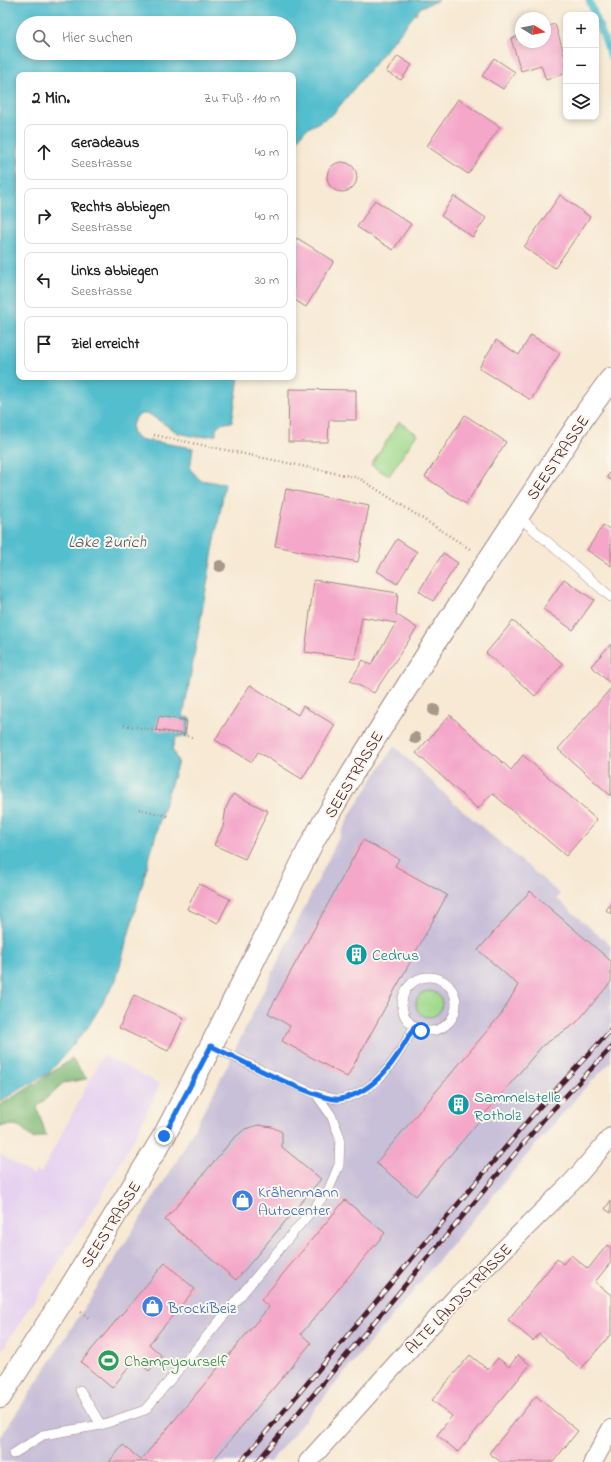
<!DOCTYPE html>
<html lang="de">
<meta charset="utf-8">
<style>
body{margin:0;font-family:"Indie Flower",sans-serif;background:#f6f6f6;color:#202124}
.controls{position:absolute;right:12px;top:12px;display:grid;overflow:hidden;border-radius:8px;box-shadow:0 2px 6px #0003}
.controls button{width:36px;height:36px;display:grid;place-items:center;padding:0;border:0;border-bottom:1px solid #e0e0e0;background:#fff;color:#202124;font:20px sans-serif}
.compass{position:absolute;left:515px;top:12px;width:36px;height:36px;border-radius:50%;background:#fff;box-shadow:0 2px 6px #0003;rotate:100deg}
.stop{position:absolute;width:12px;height:12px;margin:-9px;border:3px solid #1a73e8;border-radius:50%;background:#fff}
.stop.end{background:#1a73e8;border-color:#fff;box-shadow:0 1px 4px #0008}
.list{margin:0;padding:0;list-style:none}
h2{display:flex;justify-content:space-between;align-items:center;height:52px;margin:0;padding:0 16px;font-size:17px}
h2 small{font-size:13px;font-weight:400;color:#757577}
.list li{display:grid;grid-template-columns:26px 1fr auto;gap:12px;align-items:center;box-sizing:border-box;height:56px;margin:0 8px 8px;padding:0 8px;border:1px solid #e0e0e0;border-radius:8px}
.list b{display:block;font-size:15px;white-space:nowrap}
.list p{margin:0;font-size:13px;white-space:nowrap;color:#757577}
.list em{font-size:13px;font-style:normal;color:#757577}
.icon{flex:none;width:22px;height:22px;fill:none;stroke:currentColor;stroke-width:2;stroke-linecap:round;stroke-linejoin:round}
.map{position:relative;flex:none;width:611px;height:1462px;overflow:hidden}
.search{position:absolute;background:#fff;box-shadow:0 2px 6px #0003;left:16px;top:16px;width:280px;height:44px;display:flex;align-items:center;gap:10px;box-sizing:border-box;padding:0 14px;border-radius:22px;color:#757577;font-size:15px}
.panel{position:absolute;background:#fff;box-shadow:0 2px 6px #0003;left:16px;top:72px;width:280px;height:308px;border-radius:8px}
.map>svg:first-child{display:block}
.built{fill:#e6d2f0}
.industrial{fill:#c8bfd8}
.green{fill:#a0da8d;stroke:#757c5c}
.forest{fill:#80ba78;stroke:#656c52}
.water{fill:#53bece;stroke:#4e6e7c;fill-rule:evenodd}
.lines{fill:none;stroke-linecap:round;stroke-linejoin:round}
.stream{stroke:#53bece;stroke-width:7}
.building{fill:#f4a7c9}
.lane-casing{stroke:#a0847f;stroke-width:10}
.street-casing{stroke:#a0847f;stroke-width:20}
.primary-casing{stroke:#a0847f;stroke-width:24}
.path{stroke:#a0847f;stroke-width:2.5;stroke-dasharray:1 3;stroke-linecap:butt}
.lane{stroke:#fff;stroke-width:9}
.street{stroke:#fff;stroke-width:18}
.primary{stroke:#fff;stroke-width:22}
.rail-casing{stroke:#4a1f2b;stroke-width:4.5}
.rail{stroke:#fbf7ec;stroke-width:3;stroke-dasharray:9;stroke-linecap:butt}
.tree{fill:#a69987}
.route{stroke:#1a73e8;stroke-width:5}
.labels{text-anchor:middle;stroke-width:4;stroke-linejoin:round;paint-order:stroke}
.street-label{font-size:16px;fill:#4a1f2b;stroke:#fbf7ec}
.culture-label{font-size:16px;fill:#0d838f;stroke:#fbf7ec;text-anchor:start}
.shop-label{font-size:16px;fill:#366cbe;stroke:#fbf7ec;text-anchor:start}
.leisure-label{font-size:16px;fill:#27864d;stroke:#fbf7ec;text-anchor:start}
.water-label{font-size:17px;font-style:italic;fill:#4d5764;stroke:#fbf7ec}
</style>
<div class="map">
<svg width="611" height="1462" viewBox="0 0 611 1462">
<rect width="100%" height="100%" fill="#fbf7ec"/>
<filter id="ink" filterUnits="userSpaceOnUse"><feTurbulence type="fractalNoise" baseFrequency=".025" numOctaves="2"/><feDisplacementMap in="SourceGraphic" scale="8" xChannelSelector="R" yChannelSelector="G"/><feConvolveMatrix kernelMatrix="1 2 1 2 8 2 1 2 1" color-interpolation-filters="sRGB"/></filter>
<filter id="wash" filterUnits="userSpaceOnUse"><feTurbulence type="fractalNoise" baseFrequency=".012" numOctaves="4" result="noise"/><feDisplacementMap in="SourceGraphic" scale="16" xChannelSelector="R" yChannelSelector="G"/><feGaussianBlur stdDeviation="0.9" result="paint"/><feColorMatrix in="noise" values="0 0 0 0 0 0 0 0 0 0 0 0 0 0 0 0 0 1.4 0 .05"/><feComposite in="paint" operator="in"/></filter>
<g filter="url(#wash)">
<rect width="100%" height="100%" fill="#f7e9d3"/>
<path class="built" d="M103,1055L160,1084L134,1138L101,1197L0,1353V1154L33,1175L37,1170L41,1173Z"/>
<path class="industrial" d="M394,746L460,808L560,894L557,899L611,946V1062L584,1089L516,1168L270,1462H0V1438L50,1362L178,1159L217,1086L351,813Z"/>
<path class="green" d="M399,422L417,434L389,476L371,465Z
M416 1004a13 13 0 1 1 26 0a13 13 0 1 1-26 0Z"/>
<path class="forest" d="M72,1059L87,1079L63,1083L37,1107L46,1135L34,1139L16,1125L0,1126V1105L30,1087Z"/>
<path class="water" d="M0,0H439L421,7L333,114L305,130L293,146V75H19V377H239L232,422L220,424L216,428V435L197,437L178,433L149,414H141L135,418L132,425V432L138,439L193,448L190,469L200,480L225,484L183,717L190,718L187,737H176L172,749L178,762L162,812L116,980L88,1027L49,1073L0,1101ZM23,23H289V53H23Z"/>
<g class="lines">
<path class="stream" d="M589,0L595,15
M596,17L611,57"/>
</g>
<g id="blocks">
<path class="building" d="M555,24L566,60V73L546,80L541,65L521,71L511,39L521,35V42H545V27Z
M398,56L412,65L401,80L386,72Z
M494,58L515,72L503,89L482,76Z
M458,99L500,127L468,174L427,146Z
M327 177a15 15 0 1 1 30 0a15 15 0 1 1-30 0Z
M560,195L590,217L555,268L524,247Z
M454,196L486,218L473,237L441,216Z
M375,200L411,224L393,250L357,227Z
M297,238L334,261L306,307L293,299V245Z
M531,335L560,353L531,400L479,368L496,340L519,355Z
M289,389L356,390V420H329L328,442H288Z
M465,415L506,442L466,504L425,477Z
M611,471V480L607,477Z
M286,489L369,506L358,562L275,546Z
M603,525L611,530V566L587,550Z
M397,539L417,552L397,584L377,571Z
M443,553L458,563L433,601L419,591Z
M564,579L594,600L573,630L543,609Z
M314,580L398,593L396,614L417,628L374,693L350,681L363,660L371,665L396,623L362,617L355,659L305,652Z
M513,621L563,664L535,696L486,653Z
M611,644V684L591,666Z
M250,685L298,715L303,706L335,725L302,779L258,752L252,762L215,740Z
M611,688V796L558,749Z
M450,715L511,770L523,755L597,820L566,856L492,793L478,809L416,753Z
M159,716L187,721L185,734L156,730Z
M233,794L268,811L245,859L214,845L223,827L226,808Z
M363,840L399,859L395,866L447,895L347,1077L282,1041L290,1026L268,1013Z
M199,884L230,899L218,923L187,909Z
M530,891L611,961V982L576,1023L542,1046L416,1196L376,1163L502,1013L518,985L478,950Z
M611,903V914L606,910Z
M134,995L184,1018L168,1051L119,1028Z
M258,1125L272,1127L282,1132V1147L321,1179L236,1280L165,1220L232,1140L245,1129Z
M345,1200L385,1233L301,1334L311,1343L212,1462H109L123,1445L141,1460L269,1307L261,1300Z
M611,1200V1213L605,1209Z
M607,1245L611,1248V1262L595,1282L611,1295V1334L581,1369L539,1334L533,1341L508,1320L557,1259L563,1264L571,1255L588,1269Z
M165,1263L195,1289L149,1344L162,1356L149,1371L135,1360L112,1388L81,1362Z
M470,1355L488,1370L498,1358L509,1367L518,1355L530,1365L458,1452L437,1435L452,1416L432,1400Z
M536,1396L578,1431L553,1462H501L489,1453Z"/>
</g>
</g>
<g filter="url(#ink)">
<use href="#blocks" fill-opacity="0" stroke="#a0847f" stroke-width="1"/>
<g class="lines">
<defs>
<path id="lane" d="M518,516L611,597
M402 1004a27 27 0 1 1 54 0a27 27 0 1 1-54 0Z
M316,1094C323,1095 333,1100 340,1099C377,1093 398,1057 414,1027
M80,1390L101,1425
M13,1454L43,1435L101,1425L145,1410L328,1191L339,1165L340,1137L331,1115L316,1094L263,1071L211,1046"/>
<path id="street" d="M308,1462L458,1295L573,1181L611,1137
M593,1462L611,1429"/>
<path id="primary" d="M0,1397L64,1298L164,1136L211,1046L314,839L352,774L444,628L560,452L586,413L611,379"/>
</defs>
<use href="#lane" class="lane-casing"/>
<use href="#street" class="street-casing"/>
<use href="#primary" class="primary-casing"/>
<path class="path" d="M154,435L359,478L470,549
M124,725L193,737
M139,809L168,816
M81,1312L90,1319"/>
<use href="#lane" class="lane"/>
<use href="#street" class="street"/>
<use href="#primary" class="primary"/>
<defs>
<path id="rail" d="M241,1462L536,1111L611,1030
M257,1462L544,1119L611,1048"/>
</defs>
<use href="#rail" class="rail-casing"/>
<use href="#rail" class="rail"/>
</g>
<g class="tree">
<circle cx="220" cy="566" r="6"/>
<circle cx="434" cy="710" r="6"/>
<circle cx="415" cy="738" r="6"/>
</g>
</g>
<g class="lines" filter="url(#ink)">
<path class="route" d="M164,1136L211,1046C234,1057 319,1102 340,1099C377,1092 398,1057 414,1027L421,1031"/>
</g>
<defs>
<symbol id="building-disc" viewBox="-11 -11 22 22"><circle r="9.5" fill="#0f9aa8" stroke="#fbf7ec"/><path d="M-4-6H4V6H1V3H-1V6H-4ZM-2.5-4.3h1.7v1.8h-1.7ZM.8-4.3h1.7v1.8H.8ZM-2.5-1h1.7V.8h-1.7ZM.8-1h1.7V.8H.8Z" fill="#fff"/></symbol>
<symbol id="shop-disc" viewBox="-11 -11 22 22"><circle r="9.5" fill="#3f7fe0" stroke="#fbf7ec"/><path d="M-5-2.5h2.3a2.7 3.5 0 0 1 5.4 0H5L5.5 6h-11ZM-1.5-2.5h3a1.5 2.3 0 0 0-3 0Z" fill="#fff"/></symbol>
<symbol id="stadium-disc" viewBox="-11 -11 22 22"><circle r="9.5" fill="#2e9e5b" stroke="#fbf7ec"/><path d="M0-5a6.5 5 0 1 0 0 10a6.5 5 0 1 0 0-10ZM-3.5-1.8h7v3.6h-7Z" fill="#fff"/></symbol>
</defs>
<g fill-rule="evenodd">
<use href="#building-disc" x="344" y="942" width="25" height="25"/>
<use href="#building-disc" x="446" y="1092" width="25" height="25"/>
<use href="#shop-disc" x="230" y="1188" width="25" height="25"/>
<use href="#shop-disc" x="140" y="1294" width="25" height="25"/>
<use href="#stadium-disc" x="96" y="1348" width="25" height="25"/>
</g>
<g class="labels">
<g class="street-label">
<text transform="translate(557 457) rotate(-56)" y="6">SEESTRASSE</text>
<text transform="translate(353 774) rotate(-59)" y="6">SEESTRASSE</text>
<text transform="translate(110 1224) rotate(-58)" y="6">SEESTRASSE</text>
<text transform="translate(458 1298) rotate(-46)" y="6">ALTE LANDSTRASSE</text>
</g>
<g class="culture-label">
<text x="372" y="960">Cedrus</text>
<text x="474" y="1102">Sammelstelle<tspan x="474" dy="18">Rotholz</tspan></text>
</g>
<g class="shop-label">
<text x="258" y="1197">Krähenmann<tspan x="258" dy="18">Autocenter</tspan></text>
<text x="168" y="1313">BrockiBeiz</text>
</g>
<g class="leisure-label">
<text x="124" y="1366">Champyourself</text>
</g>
<g class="water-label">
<text x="107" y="547">Lake Zurich</text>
</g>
</g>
</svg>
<div class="controls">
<button>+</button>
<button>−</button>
<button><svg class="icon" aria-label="layers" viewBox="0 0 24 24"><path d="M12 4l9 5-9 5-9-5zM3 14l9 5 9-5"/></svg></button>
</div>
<svg class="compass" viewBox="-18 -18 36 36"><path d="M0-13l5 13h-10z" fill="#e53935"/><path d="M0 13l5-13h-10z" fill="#757577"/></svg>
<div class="stop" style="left:421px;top:1031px"></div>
<div class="stop end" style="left:164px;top:1136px"></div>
<div class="search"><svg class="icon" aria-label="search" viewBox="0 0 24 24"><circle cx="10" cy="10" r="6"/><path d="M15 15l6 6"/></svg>Hier suchen</div>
<section class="panel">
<h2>2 Min.<small>Zu Fuß · 110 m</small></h2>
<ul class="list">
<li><svg class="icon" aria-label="ahead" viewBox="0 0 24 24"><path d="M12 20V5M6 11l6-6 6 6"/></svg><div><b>Geradeaus</b><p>Seestrasse</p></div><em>40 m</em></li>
<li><svg class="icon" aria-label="right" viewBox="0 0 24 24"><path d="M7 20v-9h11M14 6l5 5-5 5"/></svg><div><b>Rechts abbiegen</b><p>Seestrasse</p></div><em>40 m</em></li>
<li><svg class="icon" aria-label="left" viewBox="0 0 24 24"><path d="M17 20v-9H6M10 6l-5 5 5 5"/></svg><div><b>Links abbiegen</b><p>Seestrasse</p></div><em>30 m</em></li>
<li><svg class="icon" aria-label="arrive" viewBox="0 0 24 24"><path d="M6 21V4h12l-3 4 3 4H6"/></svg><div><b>Ziel erreicht</b></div></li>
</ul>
</section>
</div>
